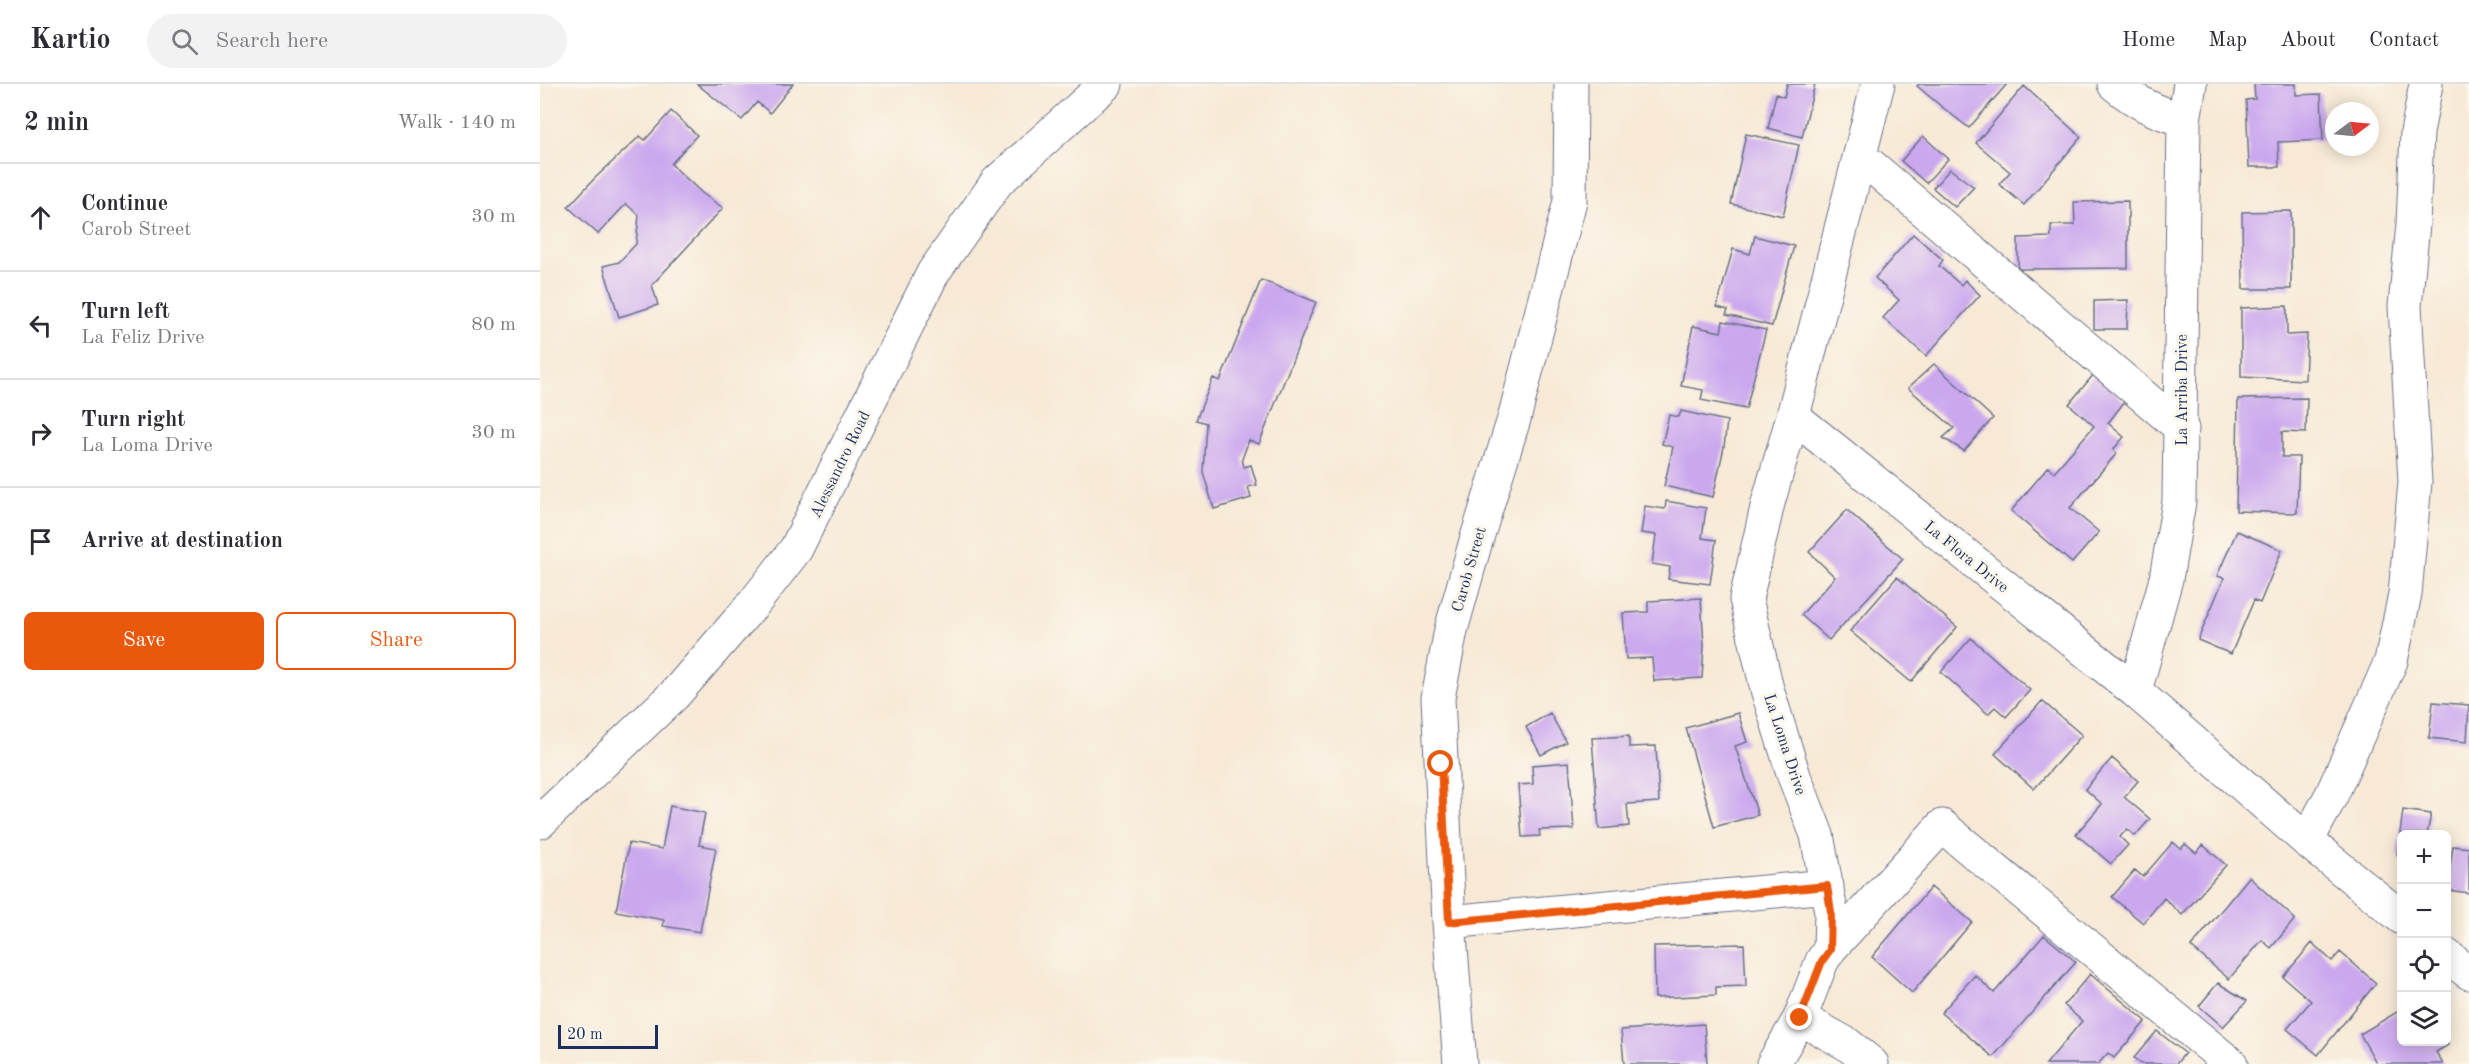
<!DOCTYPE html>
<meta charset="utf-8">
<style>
body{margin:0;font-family:"Old Standard TT",serif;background:#f2f2f3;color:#2b2b33}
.controls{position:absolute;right:18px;bottom:18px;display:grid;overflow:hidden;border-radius:9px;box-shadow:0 3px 15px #0003}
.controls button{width:54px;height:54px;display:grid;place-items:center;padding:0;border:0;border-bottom:2px solid #e1e1e2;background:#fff;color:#2b2b33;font:30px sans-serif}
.compass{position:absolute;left:1785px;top:18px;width:54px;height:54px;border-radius:50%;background:#fff;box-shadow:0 3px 15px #0003;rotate:74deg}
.scale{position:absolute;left:18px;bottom:15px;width:100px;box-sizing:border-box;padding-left:6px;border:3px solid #1b2f5e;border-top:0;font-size:16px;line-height:21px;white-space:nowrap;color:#1b2f5e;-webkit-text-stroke:4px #fbf7ec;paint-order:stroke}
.stop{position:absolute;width:18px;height:18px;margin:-14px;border:4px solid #ea580c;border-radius:50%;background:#fff}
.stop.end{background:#ea580c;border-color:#fff;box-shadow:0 2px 6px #0008}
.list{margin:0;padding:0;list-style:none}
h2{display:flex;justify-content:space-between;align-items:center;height:78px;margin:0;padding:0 24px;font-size:26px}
h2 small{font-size:20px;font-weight:400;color:#7c7c81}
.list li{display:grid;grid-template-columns:39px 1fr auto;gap:18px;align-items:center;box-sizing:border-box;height:108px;padding:0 24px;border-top:2px solid #e1e1e2}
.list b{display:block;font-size:22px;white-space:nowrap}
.list p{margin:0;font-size:20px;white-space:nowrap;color:#7c7c81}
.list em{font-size:20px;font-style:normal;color:#7c7c81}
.actions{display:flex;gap:12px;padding:18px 24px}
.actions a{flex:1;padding:14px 0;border:2px solid #ea580c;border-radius:9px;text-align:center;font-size:21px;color:#ea580c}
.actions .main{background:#ea580c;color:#fff}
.icon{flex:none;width:33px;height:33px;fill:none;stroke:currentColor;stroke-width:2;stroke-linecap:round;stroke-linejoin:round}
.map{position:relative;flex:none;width:1929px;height:980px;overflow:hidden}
header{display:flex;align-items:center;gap:36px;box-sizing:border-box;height:84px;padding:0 30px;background:#fff;border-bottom:2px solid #e1e1e2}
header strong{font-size:28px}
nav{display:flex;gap:33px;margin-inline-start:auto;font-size:21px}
.search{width:420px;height:54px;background:#f2f2f3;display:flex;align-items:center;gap:15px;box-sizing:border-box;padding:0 21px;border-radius:33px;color:#7c7c81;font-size:22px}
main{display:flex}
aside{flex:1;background:#fff}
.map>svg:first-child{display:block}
.building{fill:#cba8ee}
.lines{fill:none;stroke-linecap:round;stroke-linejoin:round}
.minor-casing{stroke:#687088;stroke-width:35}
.minor{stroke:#fff;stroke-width:33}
.route{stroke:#ea580c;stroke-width:8}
.labels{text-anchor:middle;stroke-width:6;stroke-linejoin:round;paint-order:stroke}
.street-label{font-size:16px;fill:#1b2f5e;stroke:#fbf7ec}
</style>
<header>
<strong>Kartio</strong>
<div class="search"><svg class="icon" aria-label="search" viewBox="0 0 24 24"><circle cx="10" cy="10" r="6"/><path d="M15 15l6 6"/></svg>Search here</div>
<nav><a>Home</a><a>Map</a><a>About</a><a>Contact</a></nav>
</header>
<main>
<aside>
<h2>2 min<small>Walk · 140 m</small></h2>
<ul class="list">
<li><svg class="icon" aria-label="ahead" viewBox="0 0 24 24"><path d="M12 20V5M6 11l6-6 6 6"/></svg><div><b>Continue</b><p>Carob Street</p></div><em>30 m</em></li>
<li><svg class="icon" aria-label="left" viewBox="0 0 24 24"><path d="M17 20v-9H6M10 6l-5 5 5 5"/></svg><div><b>Turn left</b><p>La Feliz Drive</p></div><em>80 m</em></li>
<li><svg class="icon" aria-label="right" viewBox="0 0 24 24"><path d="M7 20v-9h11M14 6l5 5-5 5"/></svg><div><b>Turn right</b><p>La Loma Drive</p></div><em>30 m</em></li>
<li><svg class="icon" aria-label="arrive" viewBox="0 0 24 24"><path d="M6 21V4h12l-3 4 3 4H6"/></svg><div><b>Arrive at destination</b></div></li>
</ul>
<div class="actions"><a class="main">Save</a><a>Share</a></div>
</aside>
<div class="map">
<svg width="1929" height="980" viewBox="0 0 1929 980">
<rect width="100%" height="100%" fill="#fbf7ec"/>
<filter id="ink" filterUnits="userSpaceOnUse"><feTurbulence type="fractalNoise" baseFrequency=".0167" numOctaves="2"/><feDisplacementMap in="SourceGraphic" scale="12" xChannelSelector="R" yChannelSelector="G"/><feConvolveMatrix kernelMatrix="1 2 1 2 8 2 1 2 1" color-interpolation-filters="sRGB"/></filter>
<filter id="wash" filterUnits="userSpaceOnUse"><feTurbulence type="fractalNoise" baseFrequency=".008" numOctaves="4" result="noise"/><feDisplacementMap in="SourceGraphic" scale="24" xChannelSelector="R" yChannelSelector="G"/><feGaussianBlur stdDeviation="1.35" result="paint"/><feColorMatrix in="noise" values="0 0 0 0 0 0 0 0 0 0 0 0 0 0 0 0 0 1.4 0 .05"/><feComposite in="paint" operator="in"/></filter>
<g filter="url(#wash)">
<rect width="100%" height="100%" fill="#f7e9d6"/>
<g id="blocks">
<path class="building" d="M157,0H253L230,29L217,18L202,36Z
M1247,0H1275L1262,53L1228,44L1236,10L1244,13Z
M1379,0H1467L1429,44L1402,23L1377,2Z
M1714,0H1756V11L1781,10L1783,56L1738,58L1739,83H1709L1706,16L1715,15Z
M1484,2L1541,53L1484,121L1459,100L1470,88L1436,59Z
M131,27L157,51L131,80L162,109L183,124L112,201L118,221L79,233L63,182L79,178L96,160L99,131L86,120L58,150L28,123L54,95L100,52L105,56Z
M1206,50L1259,61L1243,132L1191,120Z
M1383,52L1408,75L1386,99L1361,77Z
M1410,85L1434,103L1415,123L1393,104Z
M1588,117V184L1478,185V154L1511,153V141H1535L1534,118Z
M1751,127V205H1703L1702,128Z
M1373,150L1403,176L1399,182L1421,201L1425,196L1440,211L1386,272L1343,234L1359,216L1335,194Z
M1215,152L1254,162L1232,242L1186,231L1188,226L1177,223L1193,165L1210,170Z
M721,196L776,218L719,360L709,356L702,375L704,383L711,381L717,401L708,403L711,414L674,425L663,388L666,339L656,336L673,294L680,297Z
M1588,216L1587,245H1554V217Z
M1747,222V251L1767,250L1765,296L1701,293V224Z
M1183,237L1226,246L1206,325L1161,316L1163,306L1141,302L1153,242L1181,248Z
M1394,280L1453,334L1424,367L1403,354L1414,344L1368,304Z
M1554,290L1585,317L1568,339L1584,353L1573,366L1577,369L1530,424L1559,448L1532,479L1471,427L1508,383L1514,388L1554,342L1529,320Z
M1767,314L1766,349L1742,348V373H1759L1757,429L1696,427L1698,315Z
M1141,327L1187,337L1184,363L1173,413L1124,402L1133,363L1122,360L1129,331L1139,333Z
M1126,417L1166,424L1162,454L1176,456L1170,500L1128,495L1130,483L1112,480L1116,451L1101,449L1105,422L1125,425Z
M1307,426L1363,475L1289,556L1261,531L1295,493L1269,468Z
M1697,447L1742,466L1720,519L1714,516L1691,570L1658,556L1684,494L1677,492Z
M1357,493L1417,543L1371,598L1310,547Z
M1161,514L1164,562L1162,594L1114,597L1112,574L1086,575L1083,529L1108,528V517Z
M1431,554L1490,606L1466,633L1455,623L1448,630L1401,588Z
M1502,617L1542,651L1494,705L1455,670Z
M1893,618L1929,621L1927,658L1889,654Z
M1010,629L1026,658L1001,671L986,643Z
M1198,629L1207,658L1195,662L1218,731L1174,743L1146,644Z
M1089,652V663L1116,662L1119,718L1087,720L1089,742L1059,745L1052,654Z
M1572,674L1598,697L1584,713L1610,735L1595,752L1587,745L1580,753L1588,761L1571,780L1536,750L1562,720L1545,705Z
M1029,678L1034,745L999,746L1000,752L982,753L978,701L993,700L992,681Z
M130,722L165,729L159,761L176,764L160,848L123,842L124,836L76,827L89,759L122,765Z
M1863,726L1891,730L1887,750H1862V772L1857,771Z
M1633,758L1641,765L1645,760L1656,769L1663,761L1686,781L1642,831L1624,814L1603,839L1572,813L1595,786L1603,793Z
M1913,762L1929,764V809L1907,806Z
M1709,793L1755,835L1731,864L1722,856L1689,895L1651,863Z
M1391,803L1432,838L1372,909L1332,873Z
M1504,851L1536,878L1453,973L1401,929L1435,891L1454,909Z
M1772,859L1792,877L1800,868L1836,899L1778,971L1747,945L1771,917L1743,893Z
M1204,860L1206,902L1176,903V911L1115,914L1114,862Z
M1550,890L1606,937L1574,974L1568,969L1558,980H1506L1542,937L1524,921Z
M1678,899L1707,917L1683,943L1659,922Z
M1862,925V958H1906L1908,961L1896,968L1903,980H1837L1820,950Z
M1164,940L1167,980H1084L1081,946Z
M1617,947L1645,969L1636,980H1601L1594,974Z"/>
</g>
</g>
<g filter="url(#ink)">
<use href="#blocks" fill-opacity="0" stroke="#687088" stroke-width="1.5"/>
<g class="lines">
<defs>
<path id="minor" d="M1338,0L1253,332L1595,607L1767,757L1862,834
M1574,0C1597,19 1615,28 1644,36
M1321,73L1642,345
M1595,607L1626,495L1639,418L1644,36L1650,0
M0,738L135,610L214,519L256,465L393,189L457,98L566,0
M1767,757L1792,710L1851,577L1865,510L1875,398L1865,222L1873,140L1877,49L1886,0
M909,838L1287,802
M1290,865L1402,742L1691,980
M1906,871L1929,889
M1260,934L1307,960L1332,980
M920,980L909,838L898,614L911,546L936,457L974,335L1030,117L1031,0
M1233,980L1260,934L1282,877L1290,865L1291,828L1277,751L1254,692L1227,605L1206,515L1228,419L1253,332"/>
</defs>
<use href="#minor" class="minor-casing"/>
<use href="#minor" class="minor"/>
</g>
</g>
<g class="lines" filter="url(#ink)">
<path class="route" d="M901,680L909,838L1287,802L1291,828L1290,866L1282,877L1260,934"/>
</g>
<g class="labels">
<g class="street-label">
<text transform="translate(1641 306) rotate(-90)" y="6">La Arriba Drive</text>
<text transform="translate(299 380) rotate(-64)" y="6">Alessandro Road</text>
<text transform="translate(1427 472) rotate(39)" y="6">La Flora Drive</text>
<text transform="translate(928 485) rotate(-74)" y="6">Carob Street</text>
<text transform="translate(1246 660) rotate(72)" y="6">La Loma Drive</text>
</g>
</g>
</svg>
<div class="controls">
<button>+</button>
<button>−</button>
<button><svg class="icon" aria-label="locate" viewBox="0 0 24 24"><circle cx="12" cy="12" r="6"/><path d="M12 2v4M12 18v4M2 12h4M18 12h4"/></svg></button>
<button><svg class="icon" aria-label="layers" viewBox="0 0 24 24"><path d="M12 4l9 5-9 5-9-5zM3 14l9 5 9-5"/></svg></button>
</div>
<svg class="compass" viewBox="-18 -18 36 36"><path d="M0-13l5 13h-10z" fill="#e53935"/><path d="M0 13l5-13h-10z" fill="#7c7c81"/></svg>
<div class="scale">20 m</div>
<div class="stop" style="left:901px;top:680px"></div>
<div class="stop end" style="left:1260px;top:934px"></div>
</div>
</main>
